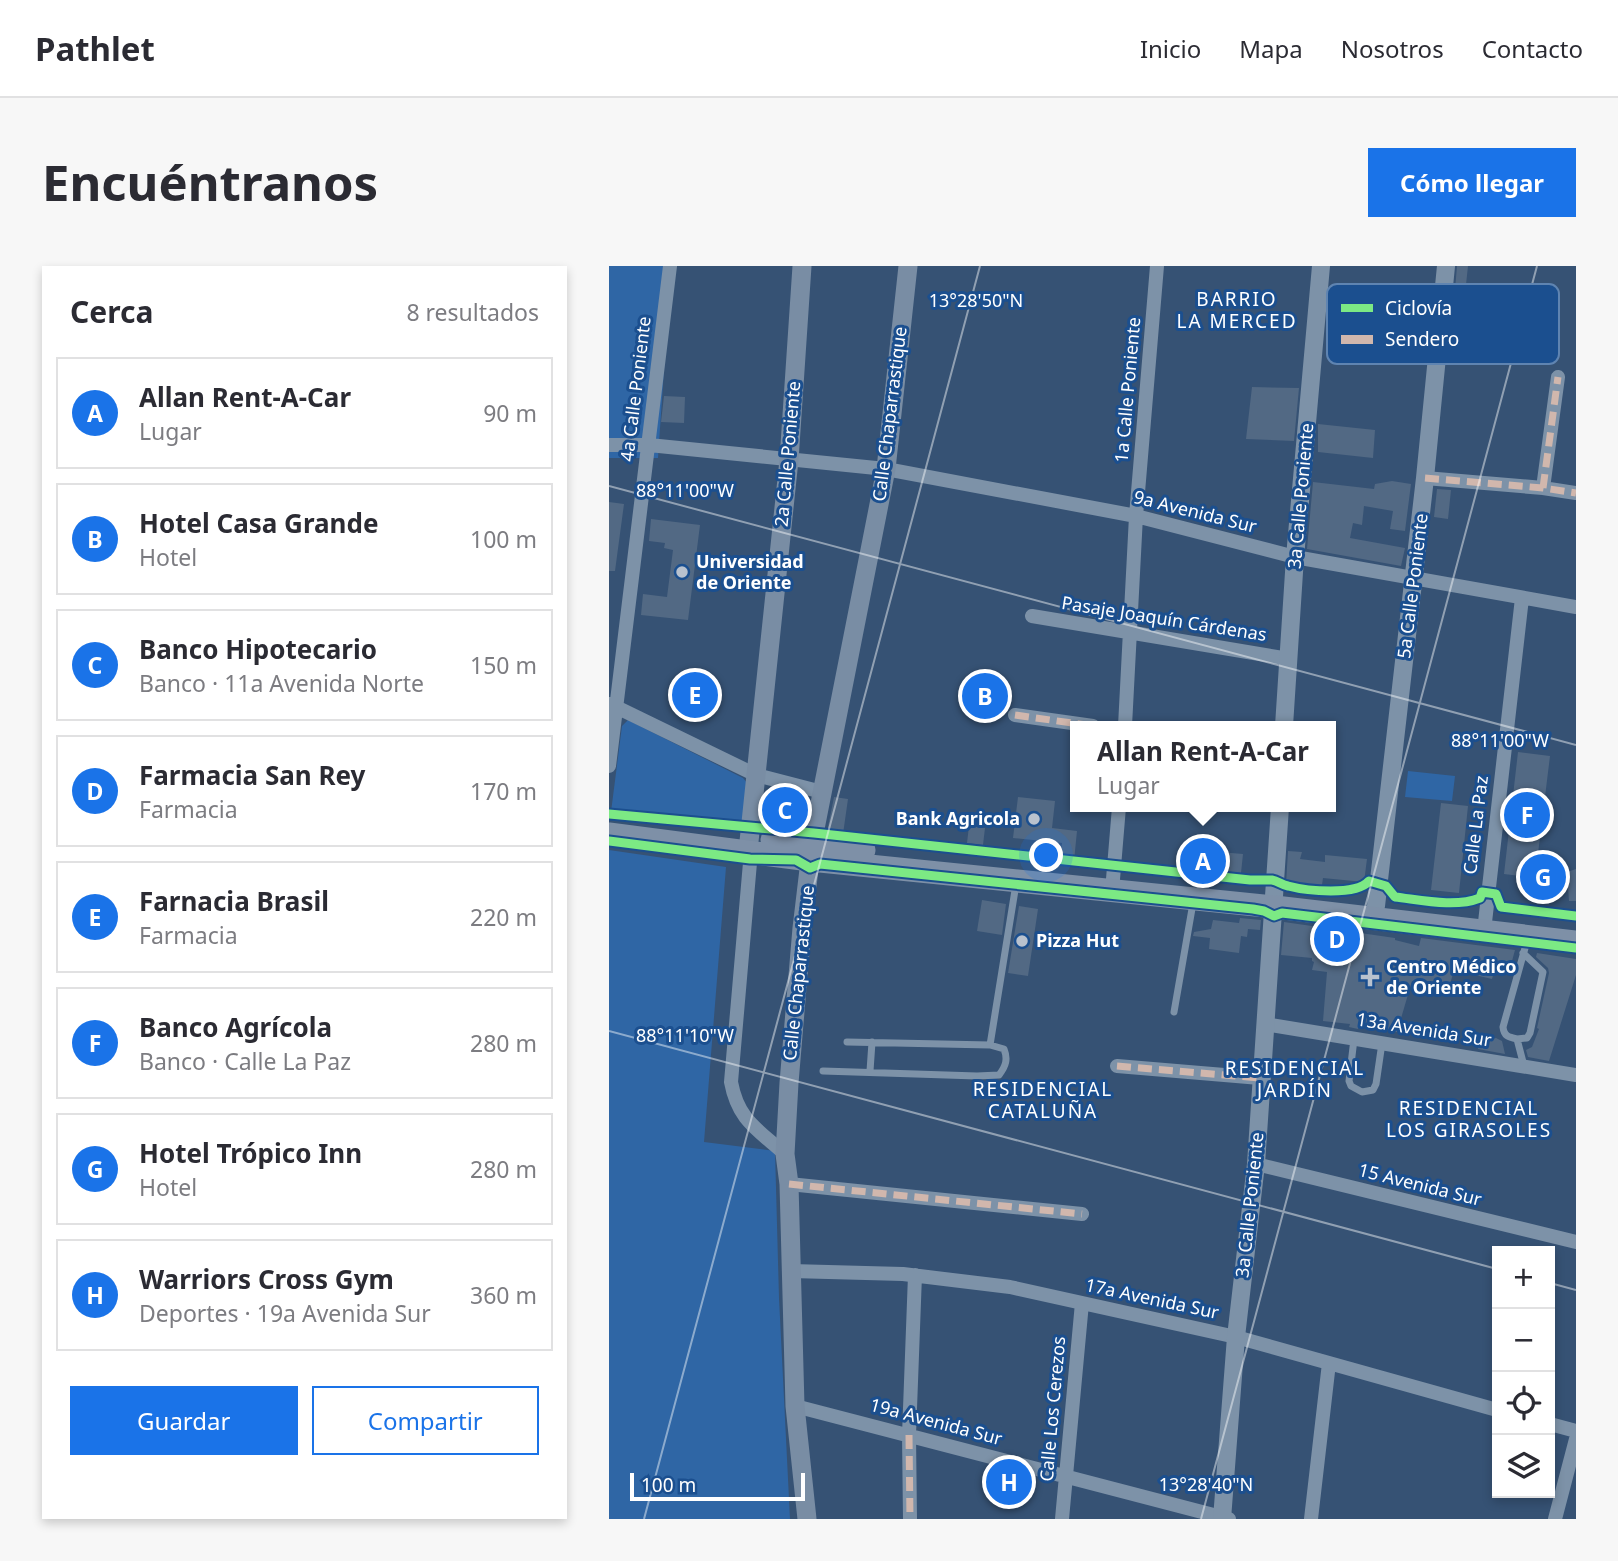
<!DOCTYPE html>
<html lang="es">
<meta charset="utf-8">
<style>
body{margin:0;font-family:"Noto Sans",sans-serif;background:#f7f7f7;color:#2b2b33}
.controls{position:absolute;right:21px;bottom:21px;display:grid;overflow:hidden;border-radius:0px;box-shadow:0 4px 10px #0003}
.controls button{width:63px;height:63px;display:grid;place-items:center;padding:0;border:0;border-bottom:2px solid #e1e1e2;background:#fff;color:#2b2b33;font:35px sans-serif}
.scale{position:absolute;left:21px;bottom:18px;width:175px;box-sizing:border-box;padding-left:7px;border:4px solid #fff;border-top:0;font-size:19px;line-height:24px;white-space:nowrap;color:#fff;-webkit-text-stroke:5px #1b4f8f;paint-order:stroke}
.you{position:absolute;left:438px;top:590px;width:24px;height:24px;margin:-18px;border:5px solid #fff;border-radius:50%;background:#1a73e8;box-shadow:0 0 0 10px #1a73e833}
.badge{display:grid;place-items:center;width:46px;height:46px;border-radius:50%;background:#1a73e8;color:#fff;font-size:23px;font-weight:700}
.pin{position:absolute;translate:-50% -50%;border:4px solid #fff;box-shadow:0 2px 7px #0006}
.popup{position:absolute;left:461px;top:455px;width:266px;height:91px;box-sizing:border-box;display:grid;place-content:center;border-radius:0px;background:#fff;filter:drop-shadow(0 2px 5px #0005);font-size:23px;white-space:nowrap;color:#7c7c81}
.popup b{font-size:26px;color:#2b2b33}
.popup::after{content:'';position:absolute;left:50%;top:100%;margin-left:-14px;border:14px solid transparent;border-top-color:#fff}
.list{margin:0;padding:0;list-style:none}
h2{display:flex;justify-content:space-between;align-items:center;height:91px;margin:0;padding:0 28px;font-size:30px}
h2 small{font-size:23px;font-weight:400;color:#7c7c81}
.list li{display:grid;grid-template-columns:46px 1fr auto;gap:21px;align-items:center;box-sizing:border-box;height:112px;margin:0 14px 14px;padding:0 14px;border:2px solid #e1e1e2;border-radius:0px}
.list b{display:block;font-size:26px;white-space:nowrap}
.list p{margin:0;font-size:23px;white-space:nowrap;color:#7c7c81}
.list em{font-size:23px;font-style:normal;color:#7c7c81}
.actions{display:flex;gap:14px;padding:21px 28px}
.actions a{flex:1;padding:16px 0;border:2px solid #1a73e8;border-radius:0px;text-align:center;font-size:24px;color:#1a73e8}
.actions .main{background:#1a73e8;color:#fff}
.icon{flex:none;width:38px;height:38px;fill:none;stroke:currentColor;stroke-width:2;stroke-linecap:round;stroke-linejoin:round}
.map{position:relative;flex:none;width:967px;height:1253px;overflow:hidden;border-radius:0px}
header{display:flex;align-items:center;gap:42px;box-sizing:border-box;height:98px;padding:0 35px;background:#fff;border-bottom:2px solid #e1e1e2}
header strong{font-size:33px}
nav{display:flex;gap:38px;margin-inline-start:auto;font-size:24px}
.intro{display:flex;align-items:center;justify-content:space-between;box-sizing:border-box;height:168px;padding:0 42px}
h1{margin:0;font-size:49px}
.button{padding:18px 32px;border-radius:0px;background:#1a73e8;color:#fff;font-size:24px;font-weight:700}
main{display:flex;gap:42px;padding:0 42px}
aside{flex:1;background:#fff;border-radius:0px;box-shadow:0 4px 10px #0003}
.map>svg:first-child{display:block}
.green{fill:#2f66a5}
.building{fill:#526984}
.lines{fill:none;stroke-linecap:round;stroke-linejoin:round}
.service{stroke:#7d92a8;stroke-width:7}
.minor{stroke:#7d92a8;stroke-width:14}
.tertiary{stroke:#7d92a8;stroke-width:18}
.secondary{stroke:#798da4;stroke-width:19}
.trunk{stroke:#7e90a7;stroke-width:23}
.quiet{stroke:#d1b7ad;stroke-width:7;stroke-dasharray:14 7;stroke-linecap:butt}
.cycleway-casing{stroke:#1b4f8f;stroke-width:13}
.cycleway{stroke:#7ce984;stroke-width:9}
.ticks{fill:none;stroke:#fff;stroke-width:2;stroke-opacity:0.45}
.poi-dot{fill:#b9c2ce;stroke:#1b4f8f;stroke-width:2.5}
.labels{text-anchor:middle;stroke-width:6;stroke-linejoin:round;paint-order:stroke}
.street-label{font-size:18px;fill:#fff;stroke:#1b4f8f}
.poi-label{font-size:18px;font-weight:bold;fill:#fff;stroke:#1b4f8f;text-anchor:start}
.neighbourhood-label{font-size:19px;letter-spacing:2px;fill:#fff;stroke:#1b4f8f}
.key{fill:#1b4f8f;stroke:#5f84b1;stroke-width:2}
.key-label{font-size:19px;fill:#fff}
.ticks-label{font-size:18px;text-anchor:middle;fill:#fff;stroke:#1b4f8f;stroke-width:6;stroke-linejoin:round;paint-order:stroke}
</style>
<header>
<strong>Pathlet</strong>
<nav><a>Inicio</a><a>Mapa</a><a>Nosotros</a><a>Contacto</a></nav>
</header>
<div class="intro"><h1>Encuéntranos</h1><a class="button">Cómo llegar</a></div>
<main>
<aside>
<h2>Cerca<small>8 resultados</small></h2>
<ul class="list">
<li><span class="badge">A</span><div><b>Allan Rent-A-Car</b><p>Lugar</p></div><em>90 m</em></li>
<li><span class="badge">B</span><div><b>Hotel Casa Grande</b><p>Hotel</p></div><em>100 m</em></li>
<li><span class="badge">C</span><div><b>Banco Hipotecario</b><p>Banco · 11a Avenida Norte</p></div><em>150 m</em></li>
<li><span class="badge">D</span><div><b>Farmacia San Rey</b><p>Farmacia</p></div><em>170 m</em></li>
<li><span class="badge">E</span><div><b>Farnacia Brasil</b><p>Farmacia</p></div><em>220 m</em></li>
<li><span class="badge">F</span><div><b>Banco Agrícola</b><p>Banco · Calle La Paz</p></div><em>280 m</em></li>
<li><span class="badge">G</span><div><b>Hotel Trópico Inn</b><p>Hotel</p></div><em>280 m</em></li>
<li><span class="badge">H</span><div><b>Warriors Cross Gym</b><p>Deportes · 19a Avenida Sur</p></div><em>360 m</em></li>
</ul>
<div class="actions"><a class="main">Guardar</a><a>Compartir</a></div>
</aside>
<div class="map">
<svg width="967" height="1253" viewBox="0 0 967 1253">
<rect width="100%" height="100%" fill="#365274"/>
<path class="green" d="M0,0H62L49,192H0Z
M19,454L134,512L139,518L134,557L125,565L5,552L2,546L13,460Z
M799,505L846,510L843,535L796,531Z
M0,584L117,601L95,876L166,885L170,1032L181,1253H0Z"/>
<path class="building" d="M848,0H859L856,28H859L857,48L844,47Z
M643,121L690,122L685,175L637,173Z
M55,130L76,131L75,157L52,156Z
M709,158L766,164L764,192L709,186Z
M783,215L802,218L796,265L781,263L784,245L755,240L753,259L744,257L741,272L796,282L792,300L698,283L704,216L765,223L766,218Z
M828,223L842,224L839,253L825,251Z
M0,236L15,238L6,305H0Z
M42,253L91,259L79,354L32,349L34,328L58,331L64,284L55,282L56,277L40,275Z
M909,486L941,490L926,612L895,608Z
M225,531L239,533L234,568L218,566Z
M409,531L446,535L443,562L468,565L465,595L451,593L453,577L404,572Z
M832,537L859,540L850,627L822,624Z
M360,560L376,562L374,579L358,577Z
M586,584L634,588L632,607L585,604Z
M679,585L693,586L691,593L716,596V589L758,593L755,616L714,612L713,619L677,618Z
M967,603V635H960L958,606Z
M373,634L397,638L393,669L368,665Z
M410,640L429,643L419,710L399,707Z
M631,652L652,654L651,664L639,663L638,671L632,670L630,687L600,683L601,672L584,670L585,666L602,663L604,654L630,657Z
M675,656L786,672V674L810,680L812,672L906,684L903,695L887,699L883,713L845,704L840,722L803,715L788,766L750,759L749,763L740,761L741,758L714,755L718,706L703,704L705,696L703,695V692L672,689Z
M928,687L967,693V709L940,795L919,791L917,784L923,781L930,763L928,762L940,707L939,702L927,691Z
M887,772L893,775L896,788L869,783L870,776Z"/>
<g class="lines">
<path class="service" d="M565,746L584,637
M745,773L740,815L742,820L753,826L764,824L767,818L773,777
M908,773L918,772L921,767L934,706L914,687
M238,776L381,779L407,618
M915,800L908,773C899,771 895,770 894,761L918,675
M214,805L368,810L390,809C397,800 399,793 395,783L381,779
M261,805L263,776"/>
<path class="minor" d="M0,179H40L277,203L527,250L686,291L967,341
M816,212L934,222L967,227
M934,222L949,111
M423,350L680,393
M1,438L147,509L213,526
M406,449L484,460
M516,460L527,250L548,0
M0,500L61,0
M142,585L122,816C129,854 148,863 176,888
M503,625L510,541
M875,665L913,332
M656,758L967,809
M508,800L651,812
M647,898L967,976
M180,918L473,948
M182,1005L294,1008L401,1021L627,1071L888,1144
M186,1140L620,1253
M941,1158L967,1165
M301,1253L300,1169L306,1009
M453,1253L473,1037
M702,1253L720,1097
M946,1253L967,1173"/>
<path class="tertiary" d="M675,460L686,291L712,0
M767,640L816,212L837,0
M613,1253L627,1071L647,898L671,541"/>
<path class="secondary" d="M139,585L180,194L193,0
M198,1253L186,1140L180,918L176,888L180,817L193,662L203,578L277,203L299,0"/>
<path class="trunk" d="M0,568L201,594L666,641L967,676
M163,574L255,584"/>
<path class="quiet" d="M816,212L934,222L967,227
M934,222L949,111
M406,449L484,460
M508,800L651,812
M180,918L473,948
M300,1169L301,1253"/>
<defs>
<path id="cycleway" d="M0,548L205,567L641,614C648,614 656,614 663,614C669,615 673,619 679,620C698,625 747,630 760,615L777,620L786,631C812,634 846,642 871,632L873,626L887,628L892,641L967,650
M0,575L141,593L187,594L201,602L211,598L644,643L655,645L665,650L673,647L967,682"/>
</defs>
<use href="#cycleway" class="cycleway-casing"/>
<use href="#cycleway" class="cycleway"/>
</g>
<path class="ticks" d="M0,220L967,479M0,765L888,1003M941,1017L967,1024M35,1253L371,0M592,1253L928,0"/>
<g class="poi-dot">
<circle cx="73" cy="306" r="7"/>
<circle cx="425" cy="553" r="7"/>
<circle cx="413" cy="675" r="7"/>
<path d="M757.5 700.5h7v7h7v7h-7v7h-7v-7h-7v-7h7z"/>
</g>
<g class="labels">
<g class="street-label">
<text transform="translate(27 123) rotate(-83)" y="6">4a Calle Poniente</text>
<text transform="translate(519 124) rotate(-85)" y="6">1a Calle Poniente</text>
<text transform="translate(281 148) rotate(-83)" y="6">Calle Chaparrastique</text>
<text transform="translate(179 188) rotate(-85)" y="6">2a Calle Poniente</text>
<text transform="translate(692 230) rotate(-85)" y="6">3a Calle Poniente</text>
<text transform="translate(586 246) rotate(14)" y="6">9a Avenida Sur</text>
<text transform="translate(804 320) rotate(-83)" y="6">5a Calle Poniente</text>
<text transform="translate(555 353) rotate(9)" y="6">Pasaje Joaquín Cárdenas</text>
<text transform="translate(867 559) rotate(-83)" y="6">Calle La Paz</text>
<text transform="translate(190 707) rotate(-84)" y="6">Calle Chaparrastique</text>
<text transform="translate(815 764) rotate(9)" y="6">13a Avenida Sur</text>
<text transform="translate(811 919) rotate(14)" y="6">15 Avenida Sur</text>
<text transform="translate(641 939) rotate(-84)" y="6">3a Calle Poniente</text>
<text transform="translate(543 1033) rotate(12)" y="6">17a Avenida Sur</text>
<text transform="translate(444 1143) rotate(-85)" y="6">Calle Los Cerezos</text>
<text transform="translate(327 1156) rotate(15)" y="6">19a Avenida Sur</text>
</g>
<g class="poi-label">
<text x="87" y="302">Universidad<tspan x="87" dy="21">de Oriente</tspan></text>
<text x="411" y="559" text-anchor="end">Bank Agricola</text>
<text x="427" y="681">Pizza Hut</text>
<text x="777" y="707">Centro Médico<tspan x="777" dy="21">de Oriente</tspan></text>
</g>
<g class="neighbourhood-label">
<text x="628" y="40">BARRIO<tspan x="628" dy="22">LA MERCED</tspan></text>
<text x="686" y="809">RESIDENCIAL<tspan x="686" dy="22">JARDÍN</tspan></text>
<text x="434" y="830">RESIDENCIAL<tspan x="434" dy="22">CATALUÑA</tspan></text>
<text x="860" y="849">RESIDENCIAL<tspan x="860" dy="22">LOS GIRASOLES</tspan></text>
</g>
</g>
<rect x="718" y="18" width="232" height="80" rx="10" class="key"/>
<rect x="732" y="38" width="32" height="8" fill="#7ce984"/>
<rect x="732" y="69" width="32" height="9" fill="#d1b7ad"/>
<g class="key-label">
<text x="776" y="49">Ciclovía</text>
<text x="776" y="80">Sendero</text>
</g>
<g class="ticks-label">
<text x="367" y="41">13°28'50"N</text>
<text x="76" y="231">88°11'00"W</text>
<text x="891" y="481">88°11'00"W</text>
<text x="76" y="776">88°11'10"W</text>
<text x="597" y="1225">13°28'40"N</text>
</g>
</svg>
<div class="controls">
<button>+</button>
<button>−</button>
<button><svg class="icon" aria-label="locate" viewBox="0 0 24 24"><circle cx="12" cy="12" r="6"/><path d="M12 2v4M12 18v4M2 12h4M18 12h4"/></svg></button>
<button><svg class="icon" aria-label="layers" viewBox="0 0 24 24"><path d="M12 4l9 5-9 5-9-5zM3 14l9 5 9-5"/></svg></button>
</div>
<div class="scale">100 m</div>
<div class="you"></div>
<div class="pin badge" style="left:594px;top:595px">A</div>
<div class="popup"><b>Allan Rent-A-Car</b>Lugar</div>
<div class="pin badge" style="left:376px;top:430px">B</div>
<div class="pin badge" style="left:176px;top:544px">C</div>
<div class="pin badge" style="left:728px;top:673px">D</div>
<div class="pin badge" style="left:86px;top:429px">E</div>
<div class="pin badge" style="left:918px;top:549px">F</div>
<div class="pin badge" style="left:934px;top:611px">G</div>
<div class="pin badge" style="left:400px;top:1216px">H</div>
</div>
</main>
